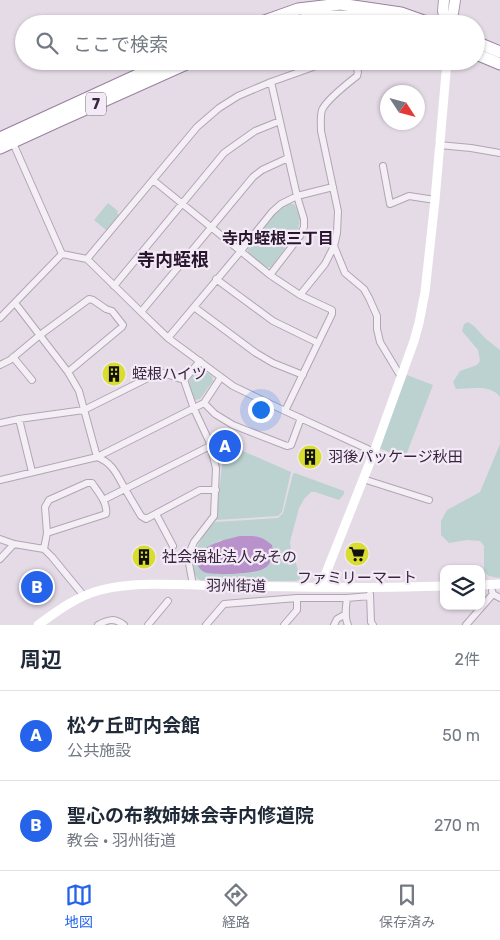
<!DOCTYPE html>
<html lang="ja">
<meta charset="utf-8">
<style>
body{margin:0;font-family:Rubik,"Noto Sans JP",sans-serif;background:#f2f2f3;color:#1f2937}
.controls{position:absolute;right:15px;bottom:15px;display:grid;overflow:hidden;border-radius:10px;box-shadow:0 1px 4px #0004}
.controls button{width:45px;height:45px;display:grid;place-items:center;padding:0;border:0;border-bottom:1px solid #e0e1e3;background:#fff;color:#1f2937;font:25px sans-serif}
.compass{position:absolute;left:380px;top:85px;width:45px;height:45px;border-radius:50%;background:#fff;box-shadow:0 1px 4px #0004;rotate:126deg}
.you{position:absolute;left:260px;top:409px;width:18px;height:18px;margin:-12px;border:4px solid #fff;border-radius:50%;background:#1a73e8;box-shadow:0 0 0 8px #1a73e833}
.badge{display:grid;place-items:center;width:32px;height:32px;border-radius:50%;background:#2563eb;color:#fff;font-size:16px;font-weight:700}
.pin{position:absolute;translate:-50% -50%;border:2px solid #fff;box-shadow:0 1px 5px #0006}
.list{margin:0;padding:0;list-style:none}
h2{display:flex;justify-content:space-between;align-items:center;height:65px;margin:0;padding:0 20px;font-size:21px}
h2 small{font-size:16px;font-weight:400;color:#747a83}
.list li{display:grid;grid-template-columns:32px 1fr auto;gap:15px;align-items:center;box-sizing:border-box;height:90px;padding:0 20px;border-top:1px solid #e0e1e3}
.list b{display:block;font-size:19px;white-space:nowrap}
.list p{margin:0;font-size:16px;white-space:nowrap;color:#747a83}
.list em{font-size:16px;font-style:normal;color:#747a83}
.icon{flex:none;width:28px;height:28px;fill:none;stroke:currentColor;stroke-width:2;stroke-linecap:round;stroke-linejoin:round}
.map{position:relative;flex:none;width:500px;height:625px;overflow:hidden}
.search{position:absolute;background:#fff;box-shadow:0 1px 4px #0004;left:15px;right:15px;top:15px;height:55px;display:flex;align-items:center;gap:12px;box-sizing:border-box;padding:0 18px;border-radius:28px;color:#747a83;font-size:19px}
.sheet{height:245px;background:#fff}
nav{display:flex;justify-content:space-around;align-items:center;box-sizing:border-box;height:70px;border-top:1px solid #e0e1e3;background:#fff;font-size:14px;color:#747a83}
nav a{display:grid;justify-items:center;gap:2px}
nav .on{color:#2563eb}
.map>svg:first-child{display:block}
.green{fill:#bbd2d0;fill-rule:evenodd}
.water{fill:#b992cc}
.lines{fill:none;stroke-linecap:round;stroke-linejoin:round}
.street-casing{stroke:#b2a4b5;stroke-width:8}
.primary-casing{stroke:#ae99b4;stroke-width:12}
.highway-casing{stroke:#9981a0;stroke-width:13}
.street{stroke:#f4eef5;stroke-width:6}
.secondary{stroke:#fff;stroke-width:9}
.primary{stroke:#fff;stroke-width:10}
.highway{stroke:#fff;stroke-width:11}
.labels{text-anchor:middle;stroke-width:4.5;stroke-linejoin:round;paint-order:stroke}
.shield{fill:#f2eaf5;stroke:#715f76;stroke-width:1}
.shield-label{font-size:14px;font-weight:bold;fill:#3a243f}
.poi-label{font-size:15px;fill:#3a243f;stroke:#f2eaf5;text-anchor:start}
.street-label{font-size:15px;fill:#3a243f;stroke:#f2eaf5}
.neighbourhood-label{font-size:16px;font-weight:bold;fill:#2b162f;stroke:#f2eaf5}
.quarter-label{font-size:18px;font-weight:bold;fill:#2b162f;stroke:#f2eaf5}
</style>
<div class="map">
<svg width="500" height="625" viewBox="0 0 500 625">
<rect width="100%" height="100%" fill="#e5dbe7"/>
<path class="green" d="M108,203L118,211L117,213L119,215L106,230L94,220Z
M290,203L295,205L300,218L298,231L271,267L265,268L248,254V249C260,233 272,212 290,203Z
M468,322L474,326L486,339L500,350V397C491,384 471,389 456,389L453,382L460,371L477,365L480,361L478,350L462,331L464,324Z
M197,370H203L212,376L213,381L200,399L195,400L191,394L189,381Z
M407,375L433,385L405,458L379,448Z
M500,444V578L489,576L484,572V546L480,541L467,540L449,543L441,535V521L447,510L480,492Z
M236,448L291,472L282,512L278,516L216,520L223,456H227Z
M295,473L344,491V494L339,500L315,492H311L304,499L299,508L290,542L291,551L295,559L300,579L296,581H201C180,568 203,533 215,522L278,518L283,513L293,474ZM221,540L255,572L234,574L210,573L204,550Z"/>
<path class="water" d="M240,536C255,536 261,535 272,545C274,554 272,565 263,569C254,574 213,576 204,572C201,570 200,569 198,566C198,564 197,561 198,558C202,544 228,539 240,536Z"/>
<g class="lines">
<defs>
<path id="street" d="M13,143L62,254
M439,145L471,148L500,153
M383,166L390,204L409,196L435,200
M153,180L270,275L300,295L332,310V314L285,411
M334,246L345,273L364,289L369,298L377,316V329L380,342L401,377
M62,254L87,259L141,312L168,338L233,386L285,411L374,452
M87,259L197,127L219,108L238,96L271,82L330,61
M270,275L300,236L304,227V219L297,196L271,82
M216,279L273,321L318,343
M114,286L224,153L255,131L280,121
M300,295L325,264L334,246L337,233L338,211L321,131C321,124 320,117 322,110C326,101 348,83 357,76L358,72L354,61
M15,303L68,372L79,391L97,457
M194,307L256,353L273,363L303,375
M141,312L253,177L262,170L288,158
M0,318L62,254
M168,338L240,252L272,212L281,204L297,196L333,187
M13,357L32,380
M0,365L10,360L40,335L89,299L93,300L106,309L112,311L123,325L122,327L68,372
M221,377L204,403L215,414L233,425L287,446L291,445L301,418
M184,380L194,409L209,441L216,468L214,516L194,542L191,549L188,558L193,585
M184,380L200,361
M19,419L32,472
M0,423L19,419L84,410L160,372L184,380
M210,446L125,489L141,516L146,519L200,490H216
M97,457C113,463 117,475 125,489L103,500
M363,479L429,500
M0,480L97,457L204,403
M156,514L173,546
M0,539L14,544L44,549L52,557L84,596
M44,549L47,533L106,514C108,503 98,492 92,483H87L49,500L45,507L47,533
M0,559L14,544
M492,591L493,594L500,598
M370,594L371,622L373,625
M347,598C346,607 344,617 348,625
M98,625C108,619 115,618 124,625
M148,625L168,601
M206,625L224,604L297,598H347L370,596
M284,625L297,610V598
M334,625L337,619L346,614
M466,625L493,594"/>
<path id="primary" d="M444,0L443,11L446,24
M450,24L453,13L455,0"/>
<path id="highway" d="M256,24L298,9L340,4L401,13L432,24
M286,24C322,12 363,15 399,24
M476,42L500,52
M476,54L500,64
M0,138L168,61
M0,148L59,121L193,61"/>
</defs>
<use href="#street" class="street-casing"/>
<use href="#primary" class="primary-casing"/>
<use href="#highway" class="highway-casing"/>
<use href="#street" class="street"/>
<path class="secondary" d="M481,585L500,584
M323,587L324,578L374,452L414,341L419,323L425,292L435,200L447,61
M38,625C57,611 77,596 101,590C137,581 185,585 222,586C296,587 370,589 444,586"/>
<use href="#primary" class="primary"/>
<use href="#highway" class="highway"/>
</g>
<defs>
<symbol id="building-disc" viewBox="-11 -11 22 22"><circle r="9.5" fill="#d9dc31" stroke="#f2eaf5"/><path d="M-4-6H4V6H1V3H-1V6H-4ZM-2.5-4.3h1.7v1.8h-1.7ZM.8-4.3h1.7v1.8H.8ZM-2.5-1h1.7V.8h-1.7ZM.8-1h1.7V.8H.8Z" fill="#111"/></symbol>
<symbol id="supermarket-disc" viewBox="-11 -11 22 22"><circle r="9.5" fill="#d9dc31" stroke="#f2eaf5"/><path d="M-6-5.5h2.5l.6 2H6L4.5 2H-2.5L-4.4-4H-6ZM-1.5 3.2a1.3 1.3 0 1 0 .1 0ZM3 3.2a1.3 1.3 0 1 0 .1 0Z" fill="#111"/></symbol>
</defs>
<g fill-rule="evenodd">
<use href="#building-disc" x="100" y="360" width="28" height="28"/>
<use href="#building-disc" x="296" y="443" width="28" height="28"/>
<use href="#supermarket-disc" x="343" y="540" width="28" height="28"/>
<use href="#building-disc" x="130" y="543" width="28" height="28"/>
</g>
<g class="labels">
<rect class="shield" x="86" y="92.5" width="20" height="23" rx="4"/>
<g class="shield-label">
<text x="96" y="109">7</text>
</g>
<g class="poi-label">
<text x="132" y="379">蛭根ハイツ</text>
<text x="328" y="462">羽後パッケージ秋田</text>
<text x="162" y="562">社会福祉法人みその</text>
<text x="357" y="583" text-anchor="middle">ファミリーマート</text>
</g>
<g class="street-label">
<text transform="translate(236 586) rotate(1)" y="5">羽州街道</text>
</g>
<g class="neighbourhood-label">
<text x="278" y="244">寺内蛭根三丁目</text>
</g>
<g class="quarter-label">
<text x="173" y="266">寺内蛭根</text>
</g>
</g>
</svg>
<div class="controls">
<button><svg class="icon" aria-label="layers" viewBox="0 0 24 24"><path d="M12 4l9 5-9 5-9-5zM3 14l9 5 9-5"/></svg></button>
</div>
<svg class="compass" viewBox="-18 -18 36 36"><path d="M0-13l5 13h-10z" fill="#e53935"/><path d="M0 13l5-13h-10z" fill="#747a83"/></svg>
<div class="you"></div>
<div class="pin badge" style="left:225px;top:446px">A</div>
<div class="pin badge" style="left:37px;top:587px">B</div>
<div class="search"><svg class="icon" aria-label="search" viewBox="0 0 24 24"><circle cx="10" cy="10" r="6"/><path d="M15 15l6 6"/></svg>ここで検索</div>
</div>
<section class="sheet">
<h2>周辺<small>2件</small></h2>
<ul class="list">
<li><span class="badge">A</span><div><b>松ケ丘町内会館</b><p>公共施設</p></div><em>50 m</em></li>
<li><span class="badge">B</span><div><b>聖心の布教姉妹会寺内修道院</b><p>教会 · 羽州街道</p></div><em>270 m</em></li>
</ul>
</section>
<nav>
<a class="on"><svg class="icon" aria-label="map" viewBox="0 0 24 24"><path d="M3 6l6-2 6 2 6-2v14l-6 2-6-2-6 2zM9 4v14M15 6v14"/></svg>地図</a>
<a><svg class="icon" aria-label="directions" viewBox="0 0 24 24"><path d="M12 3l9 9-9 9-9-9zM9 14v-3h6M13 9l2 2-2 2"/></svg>経路</a>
<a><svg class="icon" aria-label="saved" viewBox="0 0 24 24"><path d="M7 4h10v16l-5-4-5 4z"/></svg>保存済み</a>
</nav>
